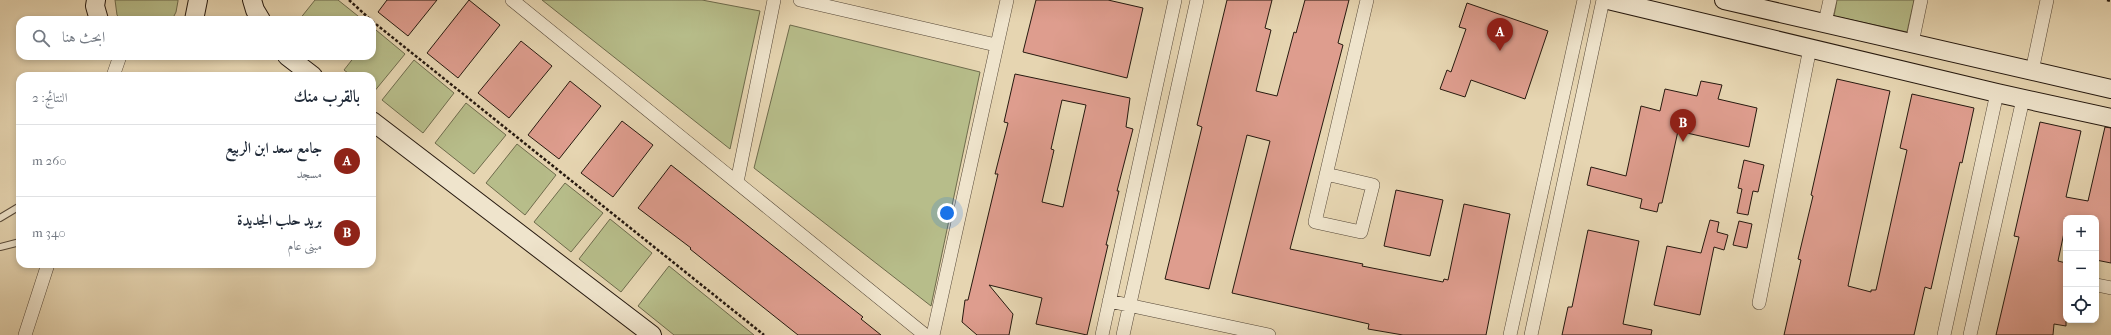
<!DOCTYPE html>
<html lang="ar">
<meta charset="utf-8">
<style>
body{margin:0;font-family:"IM FELL French Canon",Amiri,serif;background:#f2f2f3;color:#1f2937;direction:rtl}
.controls{position:absolute;right:12px;bottom:12px;display:grid;overflow:hidden;border-radius:8px;box-shadow:0 2px 6px #0003}
.controls button{width:36px;height:36px;display:grid;place-items:center;padding:0;border:0;border-bottom:1px solid #e0e1e3;background:#fff;color:#1f2937;font:20px sans-serif}
.you{position:absolute;left:947px;top:213px;width:14px;height:14px;margin:-10px;border:3px solid #fff;border-radius:50%;background:#1a73e8;box-shadow:0 0 0 6px #1a73e833}
.badge{display:grid;place-items:center;width:26px;height:26px;border-radius:50%;background:#8f2418;color:#fff;font-size:13px;font-weight:700}
.pin{position:absolute;translate:-50% -33px;filter:drop-shadow(0 1px 2px #0008)}
.pin::after{content:'';position:absolute;top:21px;width:14px;height:12px;background:inherit;clip-path:polygon(0 0,100% 0,50% 100%)}
.list{margin:0;padding:0;list-style:none}
h2{display:flex;justify-content:space-between;align-items:center;height:52px;margin:0;padding:0 16px;font-size:17px}
h2 small{font-size:13px;font-weight:400;color:#747a83}
.list li{display:grid;grid-template-columns:26px 1fr auto;gap:12px;align-items:center;box-sizing:border-box;height:72px;padding:0 16px;border-top:1px solid #e0e1e3}
.list b{display:block;font-size:15px;white-space:nowrap}
.list p{margin:0;font-size:13px;white-space:nowrap;color:#747a83}
.list em{font-size:13px;font-style:normal;color:#747a83}
.icon{flex:none;width:22px;height:22px;fill:none;stroke:currentColor;stroke-width:2;stroke-linecap:round;stroke-linejoin:round}
.map{position:relative;flex:none;width:2111px;height:335px;overflow:hidden;direction:ltr}
.search{position:absolute;background:#fff;box-shadow:0 2px 6px #0003;left:16px;top:16px;width:360px;height:44px;display:flex;align-items:center;gap:10px;box-sizing:border-box;padding:0 14px;border-radius:12px;color:#747a83;font-size:15px}
.panel{position:absolute;background:#fff;box-shadow:0 2px 6px #0003;left:16px;top:72px;width:360px;height:196px;border-radius:12px;direction:rtl}
.map>svg:first-child{display:block}
.green{fill:#b7bd8a;stroke:#6e6b4c}
.building{fill:#de9d8e;stroke:#26190f;fill-rule:evenodd}
.lines{fill:none;stroke-linecap:round;stroke-linejoin:round}
.lane-casing{stroke:#564838;stroke-width:8}
.street-casing{stroke:#564838;stroke-width:14}
.secondary-casing{stroke:#26190f;stroke-width:20}
.path{stroke:#26190f;stroke-width:2.5;stroke-dasharray:3 2;stroke-linecap:butt}
.lane{stroke:#efe4cc;stroke-width:6}
.street{stroke:#efe4cc;stroke-width:13}
.secondary{stroke:#efe4cc;stroke-width:18}
</style>
<div class="map">
<svg width="2111" height="335" viewBox="0 0 2111 335">
<rect width="100%" height="100%" fill="#e6d5b1"/>
<filter id="stains"><feTurbulence type="fractalNoise" baseFrequency=".005" numOctaves="4"/><feColorMatrix values="0 0 0 0 .2 0 0 0 0 .09 0 0 0 0 .02 0 0 0 .5 -.17"/></filter>
<radialGradient id="worn" r=".72"><stop offset=".6" stop-color="#630" stop-opacity="0"/><stop offset="1" stop-color="#630" stop-opacity=".3"/></radialGradient>
<path class="green" d="M115,0H178V1L176,12L172,20H121L117,15Z
M315,0H338L363,20H299Z
M542,0H702L760,11L730,149Z
M1837,0H1914L1907,32L1834,16Z
M790,25L980,72L931,306L754,168Z
M376,30L405,54L373,93L372,76H352L344,70L355,56H372V35Z
M414,60L454,93L423,133L382,100Z
M466,103L506,135L474,174L435,143Z
M517,144L556,175L525,215L486,183Z
M565,183L603,213L571,252L534,222Z
M610,219L652,253L621,292L579,259Z
M669,266L754,335H674L638,306Z"/>
<path class="building" d="M387,0H437L408,36L378,12Z
M469,0L500,25L458,78L427,53Z
M1036,0H1108L1143,8L1127,78L1023,52Z
M1227,0H1272L1265,28L1271,30L1256,91L1277,96L1294,32L1296,33L1305,0H1349L1338,43L1343,45L1290,249L1363,264L1362,266L1443,282L1444,279L1448,280L1464,204L1510,214L1486,335H1403L1368,329L1369,324L1232,293L1270,141L1247,135L1209,289L1165,279L1202,127L1197,125Z
M1467,3L1548,31L1525,99L1471,80L1465,97L1440,89L1447,70L1451,72L1466,29L1459,27Z
M521,41L552,66L509,118L478,93Z
M1015,74L1130,98L1126,127L1133,129L1117,191H1119L1106,245H1108L1087,335L1036,324L1042,298L989,285L1013,314L1009,335H977L962,322L965,300H968L998,174H995L1008,123L1004,122ZM1062,100L1086,105L1063,207L1042,202L1054,150L1051,149Z
M1837,79L1890,91L1848,286L1871,292V290H1876L1907,150L1900,148L1912,94L1974,108L1962,163L1960,162L1931,289L1925,287L1914,335H1784L1801,260L1798,259L1813,196L1811,195Z
M570,81L601,106L559,159L528,135Z
M1701,81L1722,85L1718,99L1757,108L1749,147L1678,131L1662,203H1659L1657,212L1640,208L1642,199L1587,185L1591,167L1626,176L1641,106L1660,111L1665,89L1697,96Z
M622,121L653,145L613,197L581,173Z
M2040,122L2081,131L2066,197L2088,201L2105,127L2111,128V263L2096,260V218H2065V228L2058,261L2066,263V326L2054,324L2053,335H1996L2019,237L2014,236Z
M1744,160L1764,165L1758,192L1753,191L1748,215L1737,213L1742,189L1738,188Z
M671,165L863,317L861,319L881,335H798L690,249L691,248L638,208Z
M1396,190L1443,200L1430,256L1384,246Z
M1710,220L1719,222L1717,232L1728,235L1724,250L1714,247L1700,315L1654,305L1667,246L1701,253Z
M1739,221L1752,224L1747,248L1733,245Z
M1588,230L1639,241L1623,324L1652,330L1651,335H1562L1568,307H1572Z"/>
<g class="lines">
<defs>
<path id="lane" d="M0,218L20,206
M0,247L20,242"/>
<path id="street" d="M512,0L925,335
M800,0L996,45
M1825,22L1830,0
M1912,43L1921,0
M2032,71L2047,0
M113,76L120,56
M1326,174L1373,185L1361,232L1315,222L1367,0
M737,182L774,0
M2097,285L2111,288
M1109,301L1269,335
M1759,303L1810,48
M25,335L48,264
M933,335L1007,0
M1102,335L1175,0
M1123,335L1197,0
M1510,335L1584,0
M1531,335L1603,0
M1944,335L1997,93
M1970,335L2023,99"/>
<path id="secondary" d="M96,0L95,6L99,20
M252,0L255,10L261,20
M1608,0L1997,93L2111,118
M1724,0L2111,89
M194,20L198,0
M287,56L313,76
M372,121L652,335"/>
</defs>
<use href="#lane" class="lane-casing"/>
<use href="#street" class="street-casing"/>
<use href="#secondary" class="secondary-casing"/>
<path class="path" d="M349,0L371,20
M2107,0L2111,1
M372,21L764,335"/>
<use href="#lane" class="lane"/>
<use href="#street" class="street"/>
<use href="#secondary" class="secondary"/>
</g>
<rect width="100%" height="100%" filter="url(#stains)"/>
<rect width="100%" height="100%" fill="url(#worn)"/>
</svg>
<div class="controls">
<button>+</button>
<button>−</button>
<button><svg class="icon" aria-label="locate" viewBox="0 0 24 24"><circle cx="12" cy="12" r="6"/><path d="M12 2v4M12 18v4M2 12h4M18 12h4"/></svg></button>
</div>
<div class="you"></div>
<div class="pin badge" style="left:1500px;top:51px">A</div>
<div class="pin badge" style="left:1683px;top:142px">B</div>
<div class="search"><svg class="icon" aria-label="search" viewBox="0 0 24 24"><circle cx="10" cy="10" r="6"/><path d="M15 15l6 6"/></svg>ابحث هنا</div>
<section class="panel">
<h2>بالقرب منك<small>النتائج: 2</small></h2>
<ul class="list">
<li><span class="badge">A</span><div><b>جامع سعد ابن الربيع</b><p>مسجد</p></div><em>260 m</em></li>
<li><span class="badge">B</span><div><b>بريد حلب الجديدة</b><p>مبنى عام</p></div><em>340 m</em></li>
</ul>
</section>
</div>
